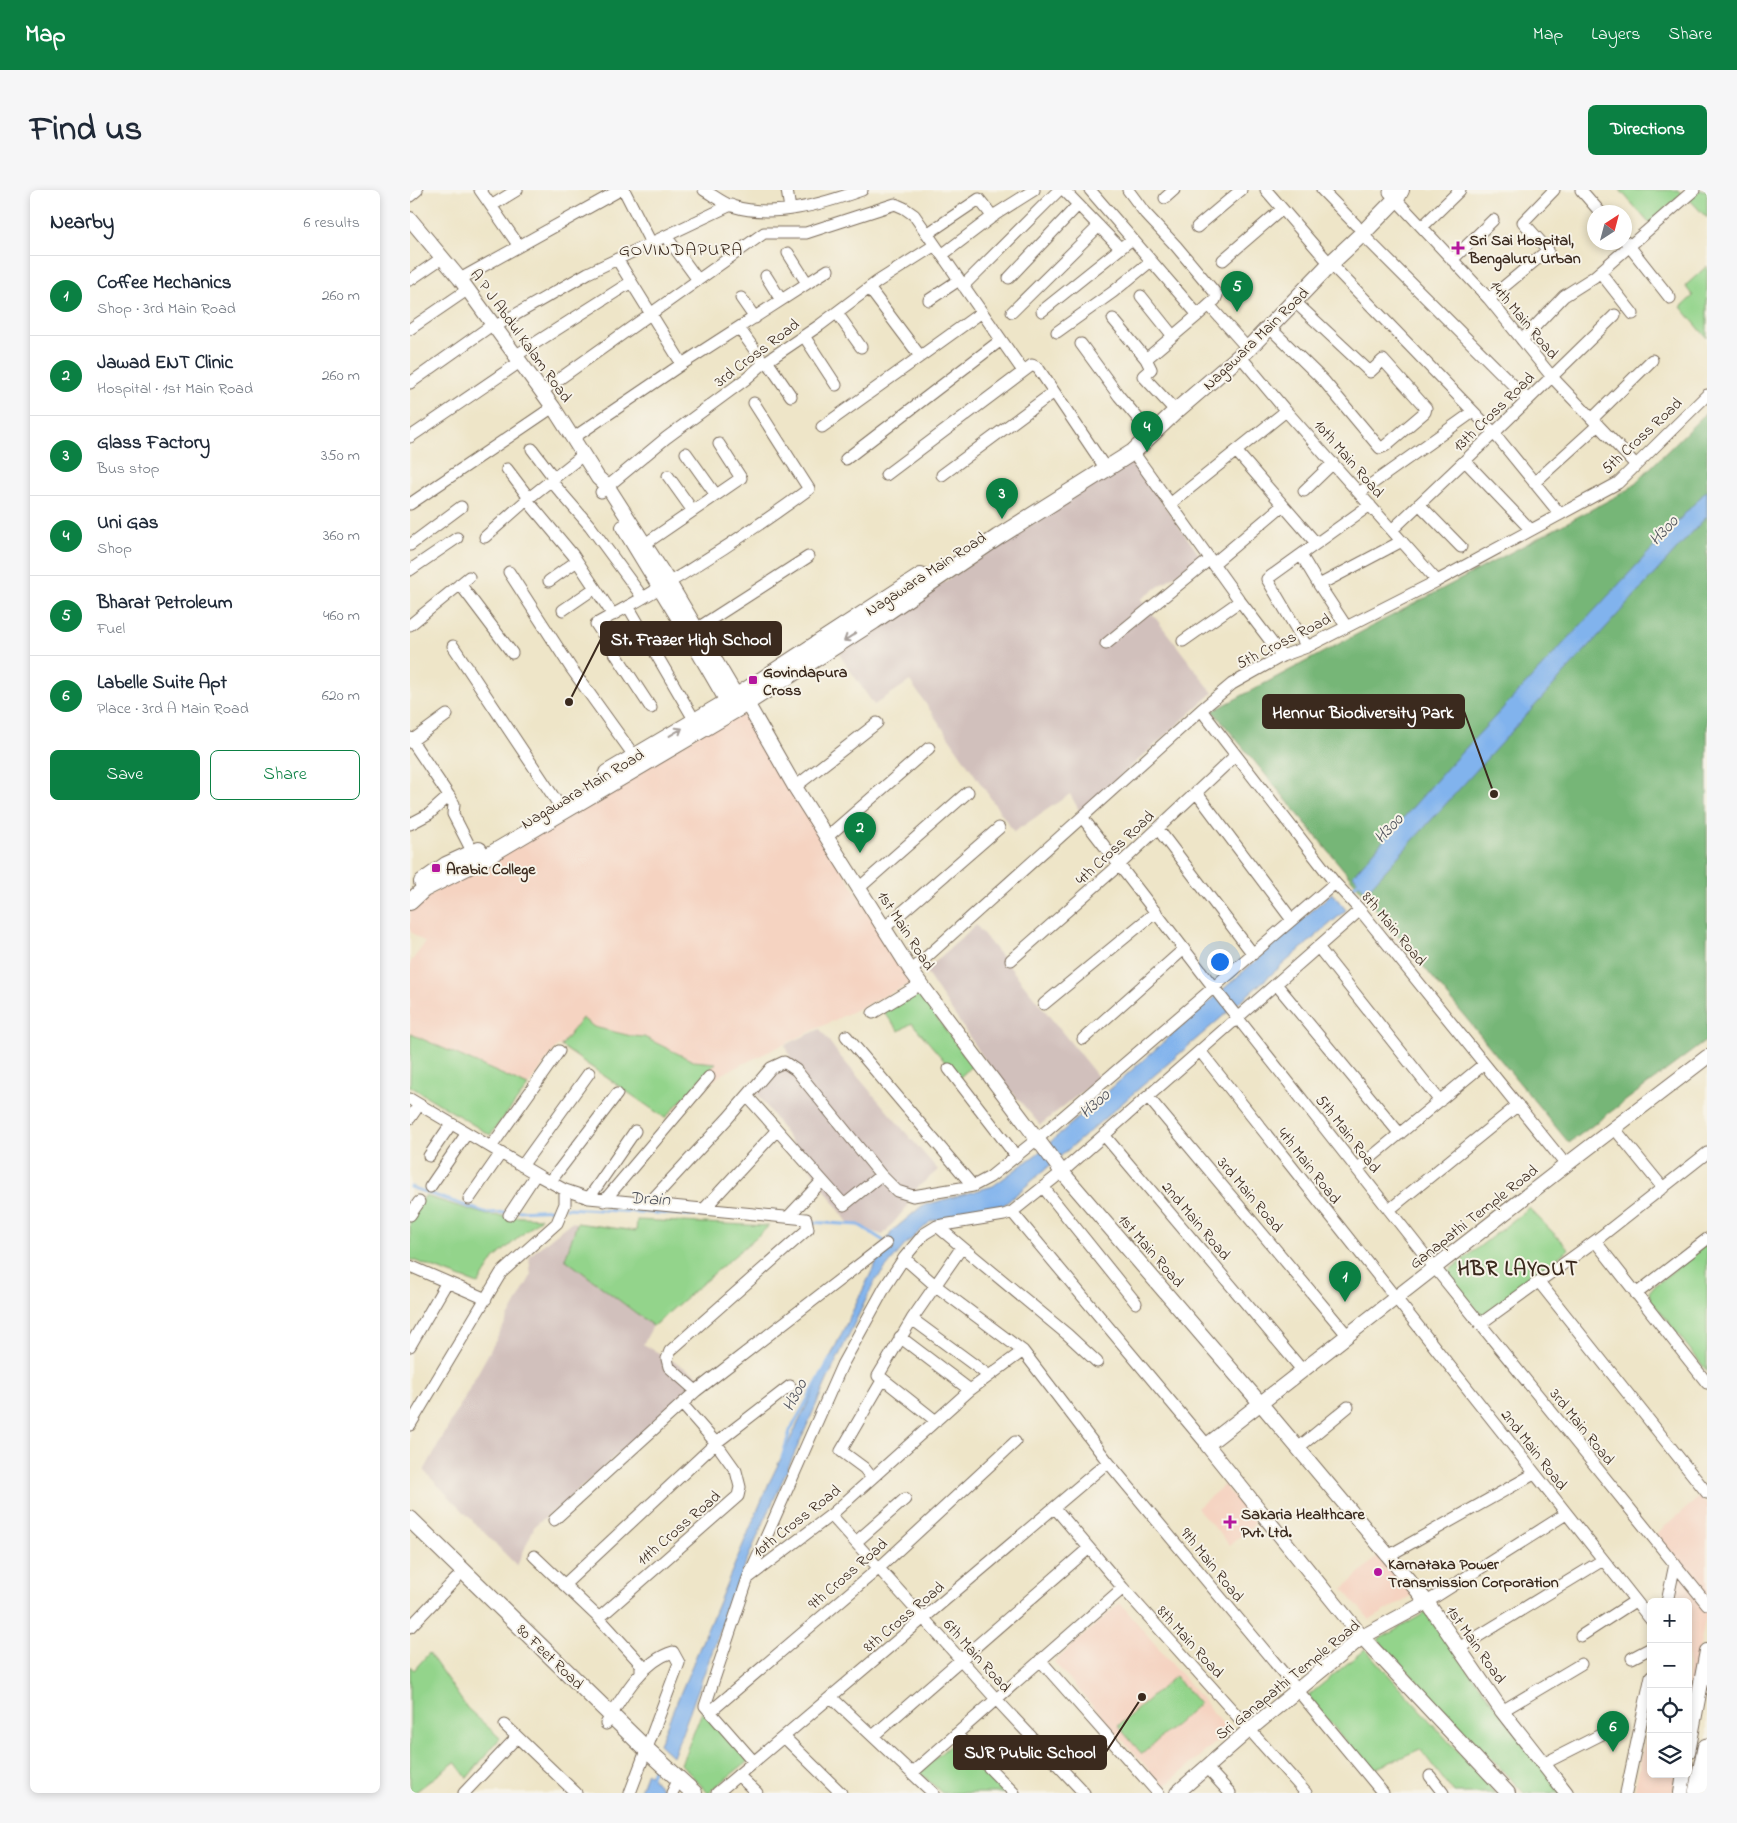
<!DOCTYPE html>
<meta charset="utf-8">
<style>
body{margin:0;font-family:"Indie Flower",sans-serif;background:#f6f6f7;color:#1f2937}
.controls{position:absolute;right:15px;bottom:15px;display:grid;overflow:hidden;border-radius:8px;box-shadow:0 2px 8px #0003}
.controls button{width:45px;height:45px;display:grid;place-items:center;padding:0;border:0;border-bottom:1px solid #e0e1e3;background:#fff;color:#1f2937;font:25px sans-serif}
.compass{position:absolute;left:1177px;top:15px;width:45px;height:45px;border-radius:50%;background:#fff;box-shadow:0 2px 8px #0003;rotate:36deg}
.you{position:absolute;left:809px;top:771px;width:18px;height:18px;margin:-12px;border:4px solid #fff;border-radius:50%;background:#1a73e8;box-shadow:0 0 0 8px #1a73e833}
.badge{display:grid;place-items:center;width:32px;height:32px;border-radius:50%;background:#0b8043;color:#fff;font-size:16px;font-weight:700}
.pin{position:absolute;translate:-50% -41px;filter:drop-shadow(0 1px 2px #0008)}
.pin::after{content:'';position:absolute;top:26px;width:18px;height:15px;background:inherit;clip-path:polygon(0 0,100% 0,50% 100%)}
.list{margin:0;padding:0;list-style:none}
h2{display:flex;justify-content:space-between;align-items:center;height:65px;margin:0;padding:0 20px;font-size:21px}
h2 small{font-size:16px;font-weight:400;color:#747a83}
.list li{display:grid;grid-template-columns:32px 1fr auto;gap:15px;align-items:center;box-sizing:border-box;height:80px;padding:0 20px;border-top:1px solid #e0e1e3}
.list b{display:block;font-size:19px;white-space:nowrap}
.list p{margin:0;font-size:16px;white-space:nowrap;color:#747a83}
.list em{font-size:16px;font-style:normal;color:#747a83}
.actions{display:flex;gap:10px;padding:15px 20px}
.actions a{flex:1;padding:11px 0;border:1px solid #0b8043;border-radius:8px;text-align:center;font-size:18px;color:#0b8043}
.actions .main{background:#0b8043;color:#fff}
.icon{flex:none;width:28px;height:28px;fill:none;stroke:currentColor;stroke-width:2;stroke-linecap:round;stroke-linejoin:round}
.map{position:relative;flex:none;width:1297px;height:1603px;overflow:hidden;border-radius:8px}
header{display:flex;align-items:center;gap:30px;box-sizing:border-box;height:70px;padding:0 25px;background:#0b8043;color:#fff}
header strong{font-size:24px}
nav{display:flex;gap:28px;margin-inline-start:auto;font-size:18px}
.intro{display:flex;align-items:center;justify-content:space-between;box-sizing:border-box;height:120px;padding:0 30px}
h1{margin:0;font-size:35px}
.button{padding:12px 22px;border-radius:8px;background:#0b8043;color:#fff;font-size:18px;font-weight:700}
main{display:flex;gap:30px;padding:0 30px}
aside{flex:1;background:#fff;border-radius:8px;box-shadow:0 2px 8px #0003}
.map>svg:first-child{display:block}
.built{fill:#f5d3c1}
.industrial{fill:#d1c0bc}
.green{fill:#93d48b;stroke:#677f54}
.forest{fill:#76b677;stroke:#58704a}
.water{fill:#81b3ed;stroke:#5e6e86}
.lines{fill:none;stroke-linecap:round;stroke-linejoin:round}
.stream{stroke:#81b3ed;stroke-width:3}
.minor-casing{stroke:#7a6b5a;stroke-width:13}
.tertiary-casing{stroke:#7a6b5a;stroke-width:16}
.secondary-casing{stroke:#7a6b5a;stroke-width:18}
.trunk-casing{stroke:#7a6b5a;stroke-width:21}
.minor{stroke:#fff;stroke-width:11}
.tertiary{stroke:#fff;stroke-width:14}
.secondary{stroke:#fff;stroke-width:16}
.trunk{stroke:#fff;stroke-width:19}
.oneway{stroke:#a79f9a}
.poi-dot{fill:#b5179e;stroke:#f7f3e8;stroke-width:2}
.labels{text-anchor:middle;stroke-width:4;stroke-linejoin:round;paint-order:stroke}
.poi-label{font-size:16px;font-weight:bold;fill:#3b2a1e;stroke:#f7f3e8;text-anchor:start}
.street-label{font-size:16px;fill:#3b2a1e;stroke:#f7f3e8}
.neighbourhood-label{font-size:18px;letter-spacing:1px;fill:#3b2a1e;stroke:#f7f3e8}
.water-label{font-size:18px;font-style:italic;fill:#50535c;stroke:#f7f3e8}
.district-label{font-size:21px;font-weight:bold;letter-spacing:1px;fill:#3b2a1e;stroke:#f7f3e8}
.leader{fill:none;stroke:#3b2a1e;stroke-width:2}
.callout-dot{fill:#3b2a1e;stroke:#f7f3e8;stroke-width:2}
.callout{fill:#3b2a1e;stroke:#3b2a1e;stroke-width:2}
.callout-label{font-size:18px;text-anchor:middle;font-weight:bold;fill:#fff}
</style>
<header>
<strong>Map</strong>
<nav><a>Map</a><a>Layers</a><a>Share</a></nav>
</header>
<div class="intro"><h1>Find us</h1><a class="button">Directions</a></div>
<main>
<aside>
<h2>Nearby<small>6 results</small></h2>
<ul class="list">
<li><span class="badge">1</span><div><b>Coffee Mechanics</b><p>Shop · 3rd Main Road</p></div><em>260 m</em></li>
<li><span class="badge">2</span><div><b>Jawad ENT Clinic</b><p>Hospital · 1st Main Road</p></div><em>260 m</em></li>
<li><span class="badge">3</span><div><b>Glass Factory</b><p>Bus stop</p></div><em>350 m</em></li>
<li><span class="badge">4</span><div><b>Uni Gas</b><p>Shop</p></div><em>360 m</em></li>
<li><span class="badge">5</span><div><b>Bharat Petroleum</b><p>Fuel</p></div><em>460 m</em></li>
<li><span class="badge">6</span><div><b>Labelle Suite Apt</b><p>Place · 3rd A Main Road</p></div><em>620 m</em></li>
</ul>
<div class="actions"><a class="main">Save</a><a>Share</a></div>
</aside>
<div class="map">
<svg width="1297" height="1603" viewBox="0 0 1297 1603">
<rect width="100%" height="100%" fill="#f7f3e8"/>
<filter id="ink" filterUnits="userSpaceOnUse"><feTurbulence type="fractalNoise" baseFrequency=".02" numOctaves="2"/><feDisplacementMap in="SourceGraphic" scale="10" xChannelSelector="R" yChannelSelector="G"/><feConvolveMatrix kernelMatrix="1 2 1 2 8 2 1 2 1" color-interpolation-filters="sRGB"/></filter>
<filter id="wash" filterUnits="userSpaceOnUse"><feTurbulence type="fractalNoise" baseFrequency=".0096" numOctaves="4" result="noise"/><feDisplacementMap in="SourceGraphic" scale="20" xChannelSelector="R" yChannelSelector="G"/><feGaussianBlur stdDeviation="1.12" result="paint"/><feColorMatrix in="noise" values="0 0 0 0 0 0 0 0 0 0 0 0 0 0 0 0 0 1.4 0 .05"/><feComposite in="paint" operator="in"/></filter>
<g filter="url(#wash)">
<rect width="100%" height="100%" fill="#eee5c8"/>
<path class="built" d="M330,520L414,650L502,793L312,884L255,928L148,855L118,896L0,844V773L15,753L0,741V717Z
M814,1295L845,1333L820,1355L787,1318Z
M1291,1306L1297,1315V1420L1278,1520V1412H1264L1271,1377L1246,1344Z
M970,1364L1004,1404L960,1430L933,1399Z
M710,1413L819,1541L754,1597L644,1472Z
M1241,1522V1584H1266L1263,1603H1224Z"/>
<path class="industrial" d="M721,269L791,367L731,409L803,503L670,622L660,604L604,642L500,491L464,515L429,464L520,401Z
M566,735L689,888L630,935L575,870L515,781Z
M410,839L429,865L528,980L502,1002L496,1018L473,1045L439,1034L347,903L380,866L375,855Z
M161,1032L167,1033L156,1069L243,1136L233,1154L291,1187L153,1314L125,1335L107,1376L14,1281L121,1086L119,1066Z"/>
<path class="green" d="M1210,0H1268L1272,4L1239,33Z
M1290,0H1297V28L1279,9Z
M1297,76V148L1271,117L1283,106L1275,96Z
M507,801L562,876L549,888L502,833L489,841L473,821Z
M172,828L184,837L221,846L234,847L283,871L306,873L255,928L151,856Z
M1,844L118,896L80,945L0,896Z
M15,1006L77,1025L131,1028L84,1069L68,1094L0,1069V1031Z
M1119,1018L1159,1059L1072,1126L1037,1082Z
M227,1030L359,1036L243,1136L155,1069L167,1033L226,1041Z
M1297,1054V1181L1241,1110L1239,1102L1245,1095Z
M1015,1423L1151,1603H1114L968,1450Z
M955,1459L1085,1603H1044L1010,1559L960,1581L898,1506Z
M19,1463L57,1518L90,1548L57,1588L45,1572L4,1603H2L0,1600V1476L4,1480Z
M765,1486L789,1514L732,1564L708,1536Z
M292,1522L338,1571L298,1603L271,1574Z
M545,1551L597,1603H532L509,1582Z"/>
<path class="forest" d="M1297,222V850L1159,953L803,521L1218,300Z"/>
<path class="water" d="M1297,300V326L956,702L943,685L1038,577Z
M922,703L936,720L594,1015L521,1031L494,1056L465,1091L419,1186L333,1379L263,1567L249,1554L359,1293L481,1042L512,1016L583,996L627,964Z
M237,1582L255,1602V1603H229Z"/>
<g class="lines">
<path class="stream" d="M938,703L951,689
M0,997L77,1023L98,1022
M156,1018L315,1027
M106,1021L150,1019
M398,1032L449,1035L474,1051
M372,1268L380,1241L420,1169
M239,1591L245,1576"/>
</g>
</g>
<g filter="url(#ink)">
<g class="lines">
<defs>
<path id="minor" d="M70,0L109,56
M214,0L241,53
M294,0C303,5 312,13 322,16C363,29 413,14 452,0
M377,0L380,19
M654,0L710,58
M680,0L788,125L799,115L838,159
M718,0L735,23L766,56L807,105L805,110L799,115
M856,0L914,67L1084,243L1150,324
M912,0L946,35
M1171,0L1190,22
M979,2L1079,109L1142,187L1226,275
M0,6L7,0
M755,8L764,0
M81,16L107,0
M787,37L831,0
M1012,37L1050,0
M517,44L569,9L583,27
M952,44L1118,210
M256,46L288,90
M1216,52L1260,108
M378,63L397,93
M532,65L586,24L624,0
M207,69L272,174
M813,70L872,19
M1042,70L1083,30
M1190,82L1223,124
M356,86L371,110
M599,88L668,15
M50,89L210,0
M0,90L32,68
M553,96L649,0
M459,98L510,166
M731,106L763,146
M331,108L345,128
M1079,109L1138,60L1113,32L1144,0
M519,110L549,90
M632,121L722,49
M602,122L689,36
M427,123L451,157
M703,129L736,169
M84,137L178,83L321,15
M859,137L914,191L970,258L975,256L1015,222L1016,218L973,170L960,182L884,111
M329,138L354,173
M0,139L57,100
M647,142L703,102L741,71
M394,146L426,195
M1112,150L1154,106L1184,87L1284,0
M671,154L709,206L737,239
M105,166L221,92
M830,166L876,221L1027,391
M357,171L381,206
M0,193L82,135
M131,202L354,43H396L485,14L494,18L504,25L613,181
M761,216L733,186L741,179L736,169L788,125
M1182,229L1242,170
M412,237L572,122
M0,247L110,172
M163,248L272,174L418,80
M122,259L144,288
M826,261L906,353
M723,262L830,411L872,466
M276,263L306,305
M436,269L591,150
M1055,271L1121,340
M97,279L119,308
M476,285L622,175L628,178L696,279
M532,285L644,202
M258,286L283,321
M141,291L180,336L233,408
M1124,293L1188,235
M894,301L923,273
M191,302L256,248L336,189L354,173L410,135L467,92L525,55
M949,303L1063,222
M117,310L163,365L203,425
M0,314L143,217
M760,314L876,221
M1009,314L1051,357
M982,340L1084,243L1205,125
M75,347L119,308L173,265
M0,355L51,317
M229,358L331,288L309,254
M891,365L909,395L936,436
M803,374L873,315
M0,380L47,348
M99,382L161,478L225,567
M139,391L167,371
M50,394L102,463
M909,395L992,351
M218,416L285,531
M153,420L185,398
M0,435L59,387
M280,443L398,367
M773,451L830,411
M696,454L800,369
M43,456L147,612
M897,457L857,389L960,315
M241,518L186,434C261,394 331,349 399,299L344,213
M791,520L925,693L950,720L1156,975
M0,548L39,606L44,614L43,624L63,663
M0,552L37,525
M385,597L467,533
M786,602L882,730
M672,627L804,798L1025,1078L1297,1414
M0,634L19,624L39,606
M748,639L843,764
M417,647L519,558
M449,698L558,602
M474,738L589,638
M908,757L1030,911
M601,770L709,675L826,565
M501,781L791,520L822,494L872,466L897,457L1027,391L1208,293L1297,205
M866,794L990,944
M634,814L746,722
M463,823L511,794
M436,846L563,996
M673,849L774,759
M790,861L1241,1430
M539,879L606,966
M337,906L434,1015L471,985
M738,907L938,1146
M0,909L131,987L155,1000L179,1008L396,1029L398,1039L260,1161L257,1169L259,1177L286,1201
M0,928L9,915
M1204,938L1253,998
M694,945L893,1181
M81,957L149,861
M19,966L41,934
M112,976L179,883
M947,979L1074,874
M140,992L207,904
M20,997L57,943
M633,997L726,1113
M179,1008L225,941
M59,1009L91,963
M194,1011L299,887
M239,1013L318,928L361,878L374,872L386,880L471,985L487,1001L503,1006L563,996L580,987L626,950L925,693
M294,1019L367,940
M979,1020L1108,915
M602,1022L797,1255
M0,1025L9,1012
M99,1025L126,984
M378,1027L412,991
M1185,1051L1297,1193
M552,1057L527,1036L594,1025L602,1022L652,982L950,720
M494,1068L526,1096L613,1161L698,1272L973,1603
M0,1076L76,1109
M1129,1092L1297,1303
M1226,1104L1297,1049
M502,1129L578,1185
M1070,1134L1185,1051L1297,963
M490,1147L560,1200
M0,1156L37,1092
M473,1189L526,1231
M0,1235L91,1083L147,1033L155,1014V1000
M888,1258L938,1217
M462,1288L454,1278L431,1261L473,1189L468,1186L502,1129L552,1057L658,1145L687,1172
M645,1318L713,1398L896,1603
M421,1325L586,1509L674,1603
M144,1330L286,1201L476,1054
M446,1352L495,1309
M124,1366L189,1428L231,1474V1482
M978,1366L1124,1284
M338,1388L432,1175L475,1097L494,1068L514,1044L527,1036
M154,1395L306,1253L380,1196
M1017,1412L1156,1324
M1257,1412L1265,1374
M189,1428L328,1306L330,1297L326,1281L306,1253L272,1214
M0,1437L46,1389
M1171,1446L1225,1411
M1049,1458L1193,1370
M1222,1468L1241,1458
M630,1470L748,1603
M421,1507L523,1603
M1092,1521L1171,1474
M300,1522L469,1378L605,1252
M196,1534C212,1507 232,1471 263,1462L269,1473L220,1603
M95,1535L166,1603
M546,1544L604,1603
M463,1546L679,1358
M374,1547L431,1603
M344,1572L295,1516L338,1388L421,1325L560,1200L613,1161
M1133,1574L1204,1538
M796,1577L820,1603
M502,1583L713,1398
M328,1585L347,1603
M1020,1586L1033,1603
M54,1603L107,1547
M262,1603L269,1589
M307,1603L698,1272
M1216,1603L1241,1486"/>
<path id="tertiary" d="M0,29L50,89L143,217L188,288L198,297L260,394L331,514
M213,337L278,444L322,520
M328,507L338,515L385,597L501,781L652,982L851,1214L1017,1412L1092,1521L1156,1603
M1278,1562L1297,1461
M767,1603L839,1540L952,1447L1017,1412
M1098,1603L952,1447L797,1255L1156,975L1297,867
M1271,1603L1274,1584"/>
<path id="secondary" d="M197,583L327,506L511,386
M12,692L36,675L69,660
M0,712L14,699L71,670L332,516L464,431L588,347L723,262L766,221L838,159L920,74L952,44L986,9L991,0
M0,1329L237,1560L284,1603"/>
<path id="trunk" d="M1288,1603L1297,1558"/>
</defs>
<use href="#minor" class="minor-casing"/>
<use href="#tertiary" class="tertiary-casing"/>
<use href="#secondary" class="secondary-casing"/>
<use href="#trunk" class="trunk-casing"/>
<use href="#minor" class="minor"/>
<use href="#tertiary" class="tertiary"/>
<use href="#secondary" class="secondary"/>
<use href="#trunk" class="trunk"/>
</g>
<defs><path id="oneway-shaft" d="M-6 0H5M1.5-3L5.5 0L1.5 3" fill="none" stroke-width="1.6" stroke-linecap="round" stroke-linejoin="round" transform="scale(1.25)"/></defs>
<g class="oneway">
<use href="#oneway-shaft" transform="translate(440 447) rotate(147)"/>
<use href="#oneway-shaft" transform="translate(266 542) rotate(-31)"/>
</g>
</g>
<g class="poi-dot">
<path d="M1045.5 50.5h5v5h5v5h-5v5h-5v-5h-5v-5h5z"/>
<rect x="338" y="485" width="10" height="10" rx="2.5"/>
<rect x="21" y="673" width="10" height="10" rx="2.5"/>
<path d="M817.5 1324.5h5v5h5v5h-5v5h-5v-5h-5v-5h5z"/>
<circle cx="968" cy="1382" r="5"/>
</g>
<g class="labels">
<g class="poi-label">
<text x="1059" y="55">Sri Sai Hospital,<tspan x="1059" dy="18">Bengaluru Urban</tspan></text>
<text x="353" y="487">Govindapura<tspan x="353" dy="18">Cross</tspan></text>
<text x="36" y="684">Arabic College</text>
<text x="831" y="1329">Sakaria Healthcare<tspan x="831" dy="18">Pvt. Ltd.</tspan></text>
<text x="978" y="1379">Karnataka Power<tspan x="978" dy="18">Transmission Corporation</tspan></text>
</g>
<g class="street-label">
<text transform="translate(1115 129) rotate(50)" y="6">14th Main Road</text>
<text transform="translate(112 145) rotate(54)" y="6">A P J Abdul Kalam Road</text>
<text transform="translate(845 148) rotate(-44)" y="6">Nagawara Main Road</text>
<text transform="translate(346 162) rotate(-37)" y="6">3rd Cross Road</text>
<text transform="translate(1083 221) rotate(-44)" y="6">13th Cross Road</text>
<text transform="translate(1231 245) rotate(-43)" y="6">5th Cross Road</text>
<text transform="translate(940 268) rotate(49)" y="6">10th Main Road</text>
<text transform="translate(515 383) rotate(-33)" y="6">Nagawara Main Road</text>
<text transform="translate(873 450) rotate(-27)" y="6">5th Cross Road</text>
<text transform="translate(172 598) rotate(-31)" y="6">Nagawara Main Road</text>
<text transform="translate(704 657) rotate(-43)" y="6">4th Cross Road</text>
<text transform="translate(985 738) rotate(50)" y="6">8th Main Road</text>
<text transform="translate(497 740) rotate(57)" y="6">1st Main Road</text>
<text transform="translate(939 943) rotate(52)" y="6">5th Main Road</text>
<text transform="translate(900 975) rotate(52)" y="6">4th Main Road</text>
<text transform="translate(841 1004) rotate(50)" y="6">3rd Main Road</text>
<text transform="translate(1063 1026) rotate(-38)" y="6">Ganapathi Temple Road</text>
<text transform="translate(787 1030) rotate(50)" y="6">2nd Main Road</text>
<text transform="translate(742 1060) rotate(49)" y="6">1st Main Road</text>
<text transform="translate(1173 1236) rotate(51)" y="6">3rd Main Road</text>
<text transform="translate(1125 1259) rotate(52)" y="6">2nd Main Road</text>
<text transform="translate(386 1330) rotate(-38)" y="6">10th Cross Road</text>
<text transform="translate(268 1337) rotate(-41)" y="6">11th Cross Road</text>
<text transform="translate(803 1374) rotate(51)" y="6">9th Main Road</text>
<text transform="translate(437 1383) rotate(-41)" y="6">9th Cross Road</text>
<text transform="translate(493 1426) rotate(-40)" y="6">8th Cross Road</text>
<text transform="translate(781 1451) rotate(48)" y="6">8th Main Road</text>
<text transform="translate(1067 1454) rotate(55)" y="6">1st Main Road</text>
<text transform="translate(568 1465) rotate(48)" y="6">6th Main Road</text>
<text transform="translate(141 1466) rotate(44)" y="6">80 Feet Road</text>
<text transform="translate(877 1489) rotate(-39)" y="6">Sri Ganapathi Temple Road</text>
</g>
<g class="neighbourhood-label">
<text x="271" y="65">GOVINDAPURA</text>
</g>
<g class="water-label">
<text transform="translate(1253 340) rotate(-47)" y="6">H300</text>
<text transform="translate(978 638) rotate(-47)" y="6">H300</text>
<text transform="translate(684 913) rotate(-42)" y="6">H300</text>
<text transform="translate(240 1008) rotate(3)" y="6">Drain</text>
<text transform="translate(384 1205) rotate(-63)" y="6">H300</text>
</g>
<g class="district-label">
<text x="1108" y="1085">HBR LAYOUT</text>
</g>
</g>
<path class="leader" d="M159 512L191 449M1084 604L1054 521M732 1507L696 1562"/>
<g class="callout-dot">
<circle cx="159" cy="512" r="5"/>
<circle cx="1084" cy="604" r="5"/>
<circle cx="732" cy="1507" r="5"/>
</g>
<g class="callout">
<rect x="191" y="432" width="180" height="33" rx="5"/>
<rect x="853" y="505" width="201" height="33" rx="5"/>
<rect x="544" y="1546" width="152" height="33" rx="5"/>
</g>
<g class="callout-label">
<text x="281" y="455">St. Frazer High School</text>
<text x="953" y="528">Hennur Biodiversity Park</text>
<text x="620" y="1568">SJR Public School</text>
</g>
</svg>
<div class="controls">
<button>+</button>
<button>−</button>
<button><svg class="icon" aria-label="locate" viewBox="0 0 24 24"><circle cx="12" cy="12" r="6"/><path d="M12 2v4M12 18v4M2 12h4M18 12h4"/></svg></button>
<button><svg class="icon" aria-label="layers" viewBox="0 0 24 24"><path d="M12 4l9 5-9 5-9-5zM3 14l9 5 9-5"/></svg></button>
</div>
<svg class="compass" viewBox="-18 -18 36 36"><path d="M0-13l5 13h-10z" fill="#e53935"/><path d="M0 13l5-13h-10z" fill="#747a83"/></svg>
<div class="you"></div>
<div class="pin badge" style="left:935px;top:1112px">1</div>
<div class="pin badge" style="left:450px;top:663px">2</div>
<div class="pin badge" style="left:592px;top:329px">3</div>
<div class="pin badge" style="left:737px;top:262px">4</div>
<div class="pin badge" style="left:827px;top:122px">5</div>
<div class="pin badge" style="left:1203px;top:1562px">6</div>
</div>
</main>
